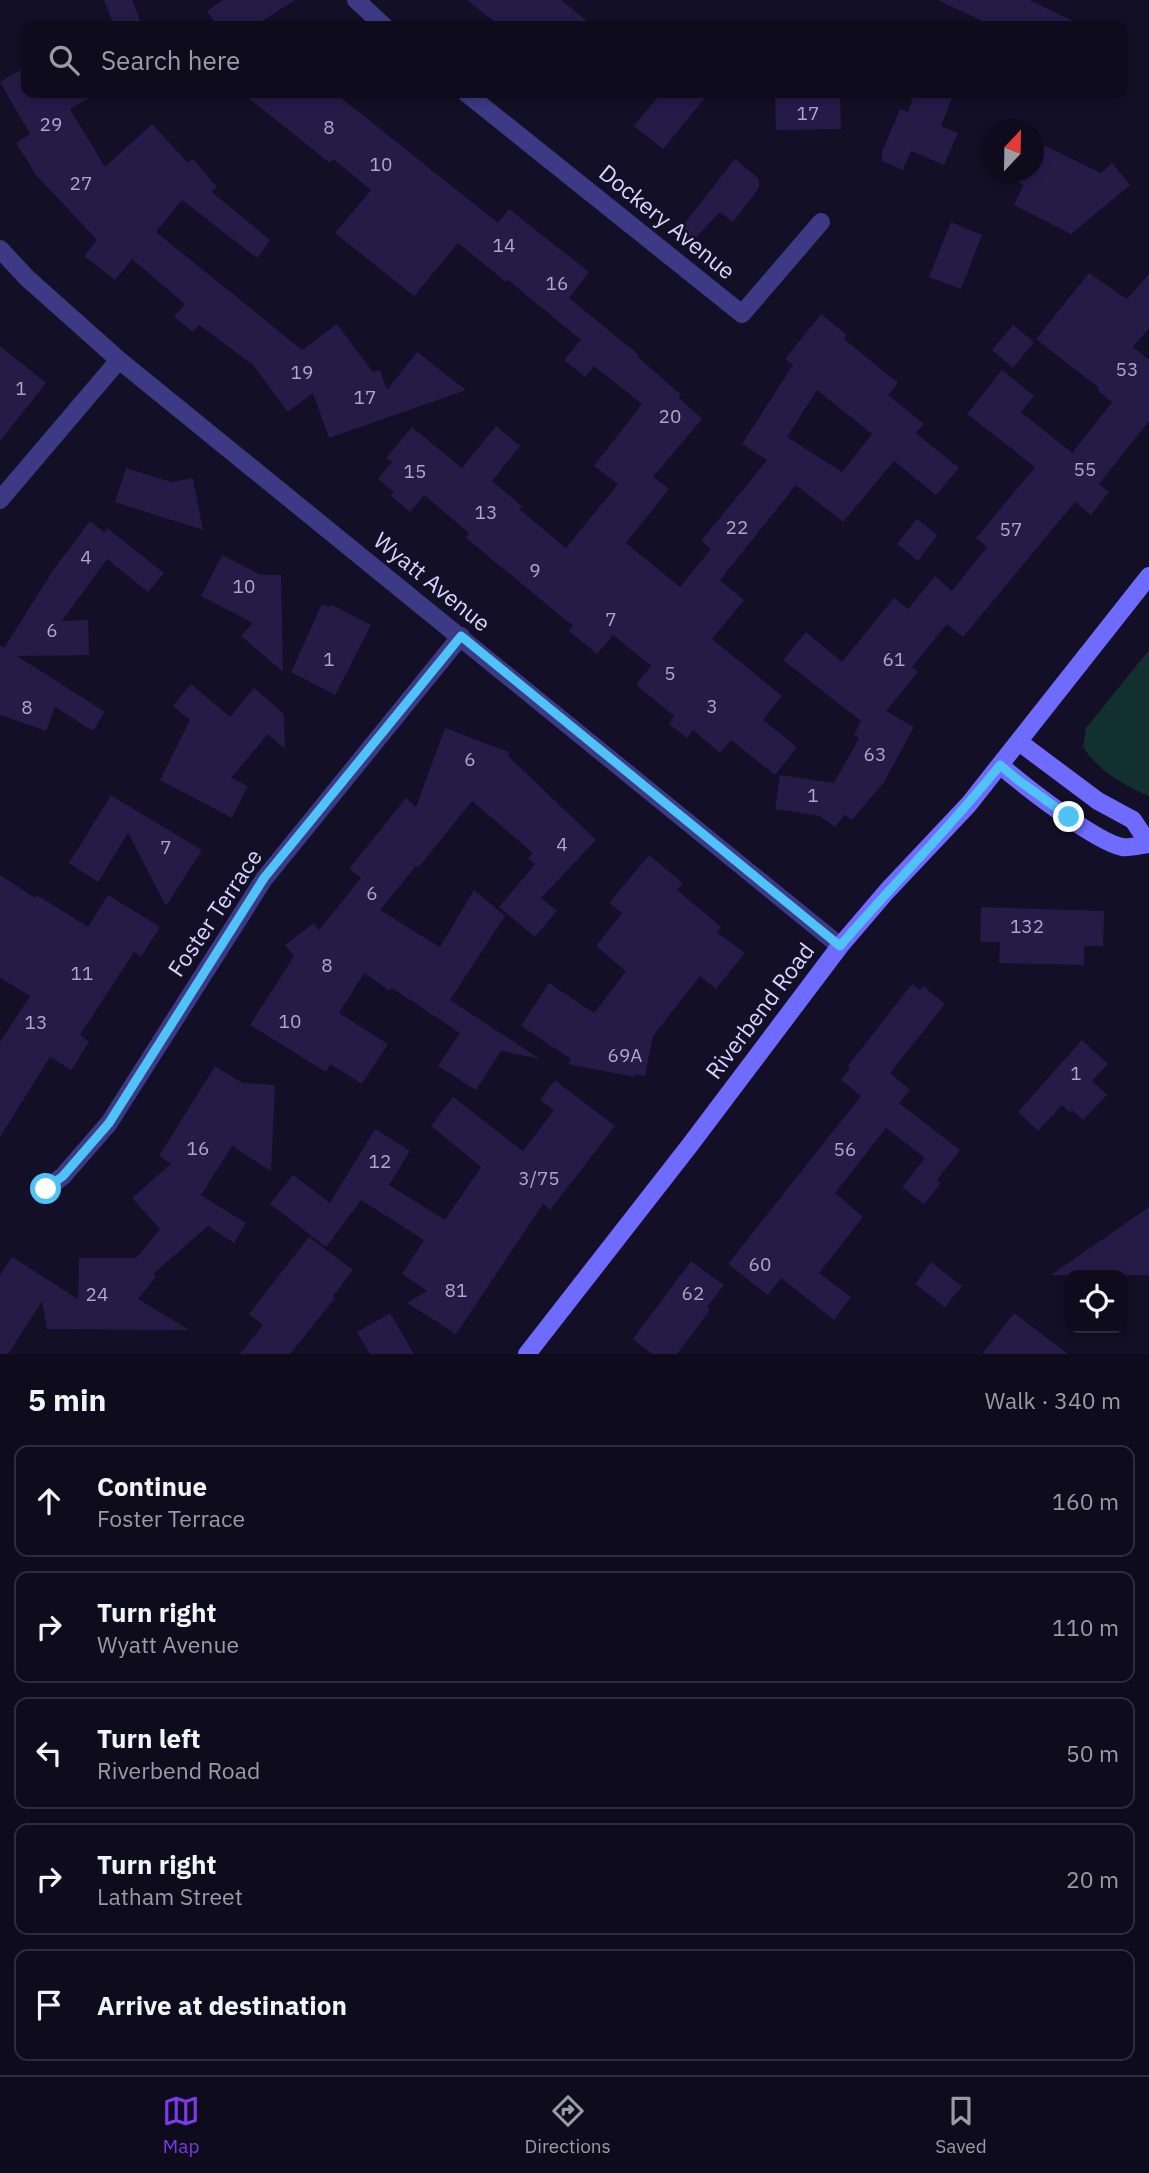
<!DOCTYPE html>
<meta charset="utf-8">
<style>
body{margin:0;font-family:"IBM Plex Sans",sans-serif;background:#171425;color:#f1f3f6}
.controls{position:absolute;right:21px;bottom:21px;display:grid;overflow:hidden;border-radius:14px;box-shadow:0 4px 10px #0003}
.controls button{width:63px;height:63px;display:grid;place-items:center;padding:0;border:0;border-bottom:2px solid #2e2b3b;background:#0e0b1c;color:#f1f3f6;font:35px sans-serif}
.compass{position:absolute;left:981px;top:119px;width:63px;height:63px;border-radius:50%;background:#0e0b1c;box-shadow:0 4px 10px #0003;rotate:22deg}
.stop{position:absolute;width:21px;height:21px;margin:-16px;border:5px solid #4fc3f7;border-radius:50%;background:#fff}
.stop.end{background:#4fc3f7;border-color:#fff;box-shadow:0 2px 7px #0008}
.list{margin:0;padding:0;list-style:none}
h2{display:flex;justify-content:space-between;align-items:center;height:91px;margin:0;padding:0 28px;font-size:30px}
h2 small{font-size:23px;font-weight:400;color:#9b9ba3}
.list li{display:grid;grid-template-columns:46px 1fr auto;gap:21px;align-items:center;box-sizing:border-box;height:112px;margin:0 14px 14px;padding:0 14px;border:2px solid #2e2b3b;border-radius:14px}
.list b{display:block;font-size:26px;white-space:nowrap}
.list p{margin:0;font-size:23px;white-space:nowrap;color:#9b9ba3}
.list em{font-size:23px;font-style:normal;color:#9b9ba3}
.icon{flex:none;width:38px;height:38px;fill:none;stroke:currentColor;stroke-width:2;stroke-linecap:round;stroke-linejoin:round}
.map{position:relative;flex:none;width:1149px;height:1354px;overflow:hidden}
.search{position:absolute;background:#0e0b1c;box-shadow:0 4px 10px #0003;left:21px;right:21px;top:21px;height:77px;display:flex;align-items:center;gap:18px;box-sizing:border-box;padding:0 24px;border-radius:14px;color:#9b9ba3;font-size:26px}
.sheet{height:721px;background:#0e0b1c}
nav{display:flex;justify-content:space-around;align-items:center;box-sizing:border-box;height:98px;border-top:2px solid #2e2b3b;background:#0e0b1c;font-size:19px;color:#9b9ba3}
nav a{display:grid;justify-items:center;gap:4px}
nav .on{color:#7c3aed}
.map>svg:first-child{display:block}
.green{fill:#12302f}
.building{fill:#241b47;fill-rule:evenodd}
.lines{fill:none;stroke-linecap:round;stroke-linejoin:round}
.street{stroke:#3d3a85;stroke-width:18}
.secondary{stroke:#6f6bff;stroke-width:18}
.route{stroke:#4fc3f7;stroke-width:9}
.labels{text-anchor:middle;stroke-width:5;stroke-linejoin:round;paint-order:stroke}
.number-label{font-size:19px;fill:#aca6d1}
.street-label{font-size:23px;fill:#d9d4ff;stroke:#130f26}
</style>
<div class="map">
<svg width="1149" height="1354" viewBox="0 0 1149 1354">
<rect width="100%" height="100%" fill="#130f26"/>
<path class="green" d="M1149,650V796C1124,786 1098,770 1083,747L1086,728Z"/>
<path class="building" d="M104,0H132L140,21L126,26H114Z
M223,0H295L254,26H217L207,11Z
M467,0H561L593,26H500Z
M938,0H1029L1084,26H993Z
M26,67V93H98L70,109L105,167L152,124L188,163L193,159L217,187L212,192L270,240L257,258L182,200L156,232L302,350L337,324L373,372L380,370L387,390L417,352L466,390L329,438L313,393L288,412L253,365L199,325L193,332L174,317L185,304L132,259L115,280L84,256L97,240L36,175L16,143L30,134L0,82Z
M242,93H335L498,223L509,209L589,272L569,298L639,355L638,357L681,395L679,398L702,419L653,477L669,489L626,543L680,587L711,549L701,541L767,460L742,444L793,365L785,359L821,314L847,335L844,339L898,383L888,395L924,424L916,433L959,468L936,495L894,461L843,522L796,485L720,580L744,600L712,639L782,696L763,720L797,747L775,775L731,740L720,753L693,730L687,738L669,724L674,716L636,685L651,666L613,635L597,654L569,631L573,626L466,538L469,533L424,495L410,512L391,496L394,492L378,479L392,462L386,458L412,427L462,468L496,426L520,446L492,481L522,506L519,509L566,548L618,484L594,466L642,404L594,366L585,377L564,360L581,340L508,280L506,282L458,243L414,296L335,233L371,190L333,159L330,163ZM817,390L872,434L842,472L787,437Z
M661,93H709L663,149L634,126Z
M775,93H825L826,96H840L841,129L776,130Z
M915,93H954L941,126L958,133L944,165L911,151L903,170L882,161V152L900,109L908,112Z
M1033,140L1101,173L1112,163L1130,185L1071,234L1014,205L1023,186L1009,172H1033Z
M735,159L759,179V188L733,222L720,212L689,245L676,234Z
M951,222L982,235L961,289L929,277Z
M1089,273L1127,299L1149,274V328L1133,347L1149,360V421L1099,484L1109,492L1091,515L1075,502L963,637L947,624L912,667L918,672L886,711L914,727L884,782L852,820L845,815L835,827L820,816L775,809L780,775L834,783L859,738L854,735L861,721L783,660L806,632L842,662L894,598L908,609L935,576L952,591L987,547L976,538L1035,467L967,414L1002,370L1034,396L1021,412L1072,453L1112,402L1097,390L1099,388L1036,339Z
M1013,325L1034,342L1013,368L992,350Z
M0,346L46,383L0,441Z
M126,468L171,482L193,478L203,530L115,502Z
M917,519L937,535L918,561L897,544Z
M90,521L105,533L107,528L164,573L148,592L107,559L62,621L88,620L89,655L17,656L105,712L93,731L55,707L46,731L0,715V645L4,648L54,569Z
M222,555L261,575H281L283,672L241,636L253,623L201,596Z
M322,604L330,607L332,605L371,625L335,695L291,672Z
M191,684L230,717L254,688L284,714L285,749L268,734L231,778L248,786L232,818L160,780L190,720L173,706Z
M445,728L509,752L508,756L596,840L541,898L557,911L535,937L499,907L535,864L528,858L533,853L472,801L418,868L416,866L380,910L440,947L474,890L505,916L450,1000L540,1059L501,1051L476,1090L438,1066L460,1033L392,988L390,991L364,973L339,1013L388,1044L362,1084L330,1064L326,1072L250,1025L294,956L285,945L314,923L319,930L361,878L349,869L406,798L416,807Z
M107,793L202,850L166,906L128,833L98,882L69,863L110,797Z
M649,855L683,883L677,890L721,927L717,932L745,953L716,989L700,976L653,1036L645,1076L635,1074V1077L568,1064L571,1059L521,1026L549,983L594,1013L626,971L596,946L622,913L609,903Z
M0,875L35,898L37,895L88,927L108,895L160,927L141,957L134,952L80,1035L89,1042L71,1070L50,1057L0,1137V1042L30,996L0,978Z
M981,907L1104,911L1103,946H1084V965L999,963L1000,942H980Z
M912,984L920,990L923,986L945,1004L890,1073L910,1090L899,1103L960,1150L937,1180L941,1183L924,1204L902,1187L925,1158L886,1128L835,1193L863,1217L819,1273L851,1297L834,1320L781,1278L768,1295L728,1264L861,1096L841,1080L850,1068L848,1066Z
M1082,1040L1108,1064L1092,1081L1107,1095L1083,1120L1072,1110L1070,1113L1062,1105L1038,1131L1018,1112Z
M215,1066L243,1083L275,1085L271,1171L232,1146L201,1195L246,1223L234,1243L208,1226L153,1274L156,1277L138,1299L189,1330L47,1329L42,1301L8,1354H0V1275L12,1257L78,1299L79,1258H136L160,1229L132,1198L171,1164L159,1156Z
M555,1080L615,1126L550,1210L543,1204L456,1334L407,1303L427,1291L402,1274L424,1240L361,1200L326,1247L270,1204L293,1175L330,1203L375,1129L410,1151L389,1185L445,1220L481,1167L431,1126L453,1097L523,1151L554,1110L540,1100Z
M1149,1207V1275H1051Z
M309,1237L353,1270L333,1296L335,1298L290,1354H240L263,1325L249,1314Z
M691,1261L724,1285L707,1307L710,1310L677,1354H652L633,1339Z
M931,1262L962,1286L945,1307L915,1284Z
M390,1313L414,1354H370L357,1332Z
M1014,1313L1068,1354H982Z"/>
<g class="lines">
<path class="street" d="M356,0L384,26
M466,93L742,314L821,222
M0,249L27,278L119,360L840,946
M0,500L119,360
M46,1189L63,1176L109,1123L264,879L461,636"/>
<path class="secondary" d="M1019,742L1098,801L1133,820L1149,844
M1000,765C1023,785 1094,841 1122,847C1130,848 1141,845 1149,844
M527,1354L690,1145L840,946L887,891L969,804L1149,576"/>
</g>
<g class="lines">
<path class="route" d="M46,1189L63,1176L109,1123L264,878L461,636L840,946C893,884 950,828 1000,765L1018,780L1069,817"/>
</g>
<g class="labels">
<g class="number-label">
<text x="808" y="120">17</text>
<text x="51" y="131">29</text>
<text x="329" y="134">8</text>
<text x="381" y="171">10</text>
<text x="81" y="190">27</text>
<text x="504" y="252">14</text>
<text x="557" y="290">16</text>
<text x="1127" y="376">53</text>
<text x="302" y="379">19</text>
<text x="21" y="395">1</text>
<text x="365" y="404">17</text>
<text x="670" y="423">20</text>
<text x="1085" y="476">55</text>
<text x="415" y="478">15</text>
<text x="486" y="519">13</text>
<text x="737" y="534">22</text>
<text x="1011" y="536">57</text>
<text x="86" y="564">4</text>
<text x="535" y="577">9</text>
<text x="244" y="593">10</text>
<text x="611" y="626">7</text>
<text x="52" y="637">6</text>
<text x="329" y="666">1</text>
<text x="894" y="666">61</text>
<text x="670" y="680">5</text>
<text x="712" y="713">3</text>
<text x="27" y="714">8</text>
<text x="875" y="761">63</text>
<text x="470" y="766">6</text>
<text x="813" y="802">1</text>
<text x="562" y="851">4</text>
<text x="166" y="854">7</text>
<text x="372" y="900">6</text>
<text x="1027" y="933">132</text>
<text x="327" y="972">8</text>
<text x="82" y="980">11</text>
<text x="290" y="1028">10</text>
<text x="36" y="1029">13</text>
<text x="625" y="1062">69A</text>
<text x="1076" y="1080">1</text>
<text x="198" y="1155">16</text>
<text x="845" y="1156">56</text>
<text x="380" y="1168">12</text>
<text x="539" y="1185">3/75</text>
<text x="760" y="1271">60</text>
<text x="456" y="1297">81</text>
<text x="693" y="1300">62</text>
<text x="97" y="1301">24</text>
</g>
<g class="street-label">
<text transform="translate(667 222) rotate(39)" y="8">Dockery Avenue</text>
<text transform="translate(432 582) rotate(39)" y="8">Wyatt Avenue</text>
<text transform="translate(215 913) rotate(-56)" y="8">Foster Terrace</text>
<text transform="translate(760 1011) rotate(-53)" y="8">Riverbend Road</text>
</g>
</g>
</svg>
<div class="controls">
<button><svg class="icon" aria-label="locate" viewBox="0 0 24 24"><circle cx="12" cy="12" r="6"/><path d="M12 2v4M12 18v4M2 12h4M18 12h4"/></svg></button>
</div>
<svg class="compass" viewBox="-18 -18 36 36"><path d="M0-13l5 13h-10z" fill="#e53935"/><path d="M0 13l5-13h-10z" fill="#9b9ba3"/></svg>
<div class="stop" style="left:46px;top:1189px"></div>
<div class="stop end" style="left:1069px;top:817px"></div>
<div class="search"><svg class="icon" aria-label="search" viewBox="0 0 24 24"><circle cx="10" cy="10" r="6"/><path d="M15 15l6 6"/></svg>Search here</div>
</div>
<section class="sheet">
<h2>5 min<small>Walk · 340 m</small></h2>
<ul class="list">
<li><svg class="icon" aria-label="ahead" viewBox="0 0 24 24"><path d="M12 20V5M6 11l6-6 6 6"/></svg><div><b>Continue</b><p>Foster Terrace</p></div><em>160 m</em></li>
<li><svg class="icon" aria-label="right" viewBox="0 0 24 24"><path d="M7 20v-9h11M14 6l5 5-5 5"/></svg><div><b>Turn right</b><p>Wyatt Avenue</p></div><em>110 m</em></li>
<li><svg class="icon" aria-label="left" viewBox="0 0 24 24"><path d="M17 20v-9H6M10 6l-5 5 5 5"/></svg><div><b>Turn left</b><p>Riverbend Road</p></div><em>50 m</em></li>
<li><svg class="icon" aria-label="right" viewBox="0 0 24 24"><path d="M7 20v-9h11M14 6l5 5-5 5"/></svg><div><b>Turn right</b><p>Latham Street</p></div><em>20 m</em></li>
<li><svg class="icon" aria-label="arrive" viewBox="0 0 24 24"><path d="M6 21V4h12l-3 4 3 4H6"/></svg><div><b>Arrive at destination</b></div></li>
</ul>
</section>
<nav>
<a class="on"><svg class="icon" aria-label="map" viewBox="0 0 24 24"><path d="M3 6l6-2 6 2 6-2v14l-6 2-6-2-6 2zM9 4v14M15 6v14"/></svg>Map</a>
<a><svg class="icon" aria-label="directions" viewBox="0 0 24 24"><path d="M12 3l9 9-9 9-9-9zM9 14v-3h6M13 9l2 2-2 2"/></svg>Directions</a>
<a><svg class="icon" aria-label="saved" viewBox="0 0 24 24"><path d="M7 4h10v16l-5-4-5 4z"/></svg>Saved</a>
</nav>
